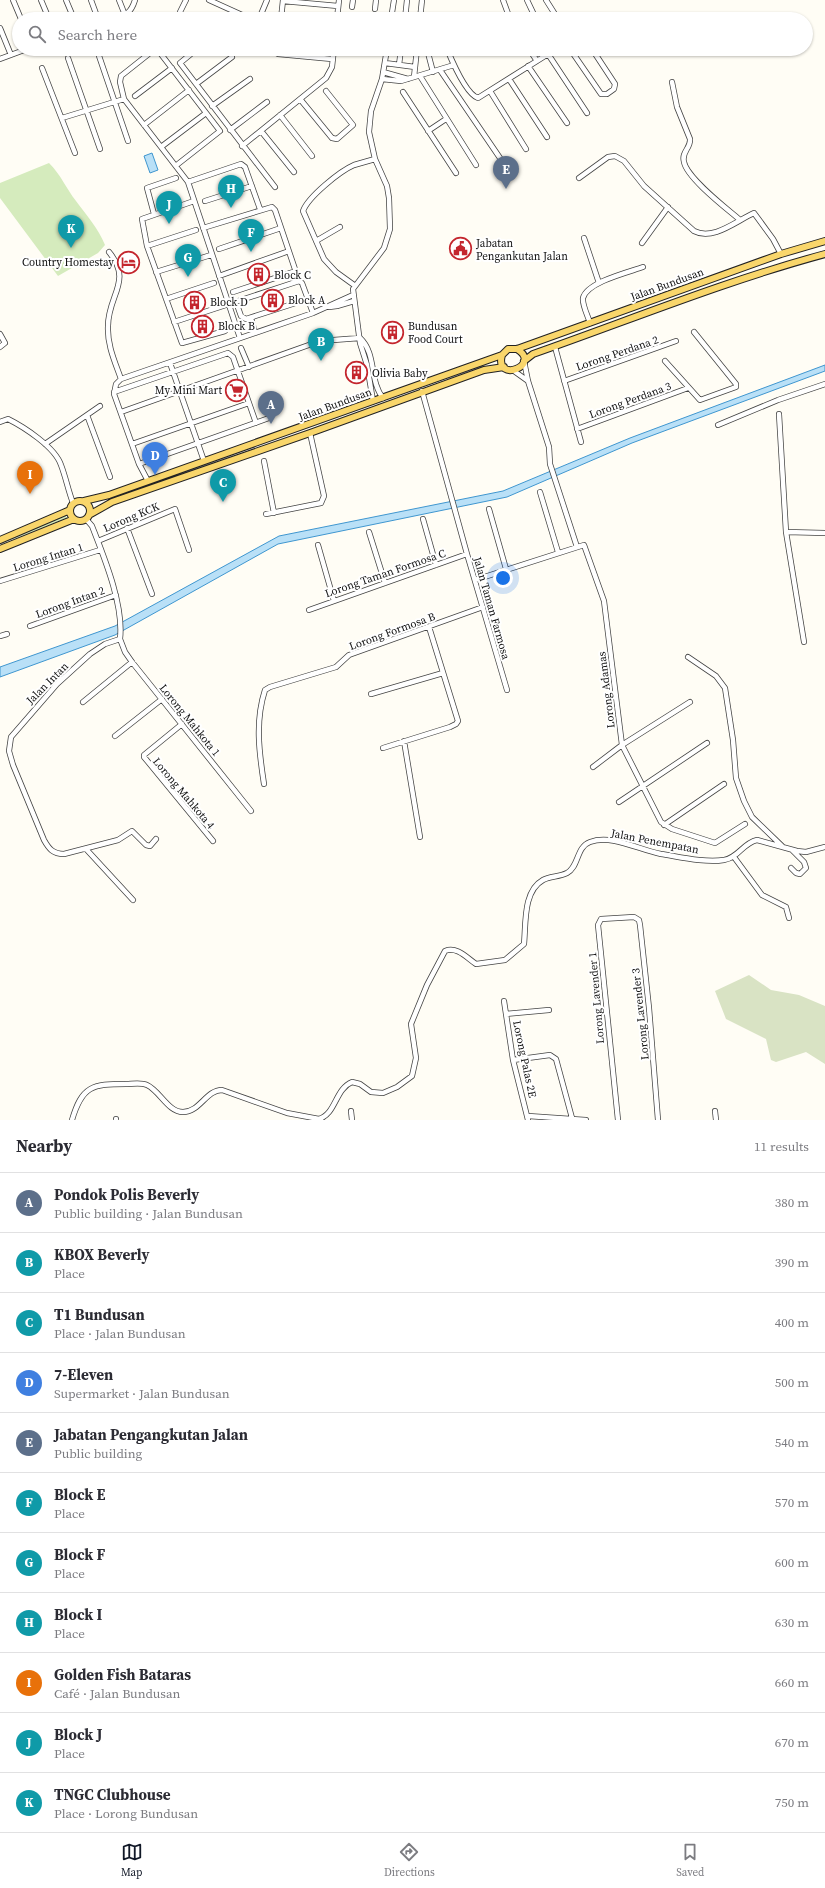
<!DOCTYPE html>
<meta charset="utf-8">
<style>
body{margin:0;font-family:"Source Serif 4",serif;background:#f7f7f7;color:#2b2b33}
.you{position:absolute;left:503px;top:578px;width:14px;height:14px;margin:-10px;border:3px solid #fff;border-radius:50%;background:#1a73e8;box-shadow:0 0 0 6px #1a73e833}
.badge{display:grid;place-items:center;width:26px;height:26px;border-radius:50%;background:#111827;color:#fff;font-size:13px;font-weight:700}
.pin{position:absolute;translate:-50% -33px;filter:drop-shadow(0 1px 2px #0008)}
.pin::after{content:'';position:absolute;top:21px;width:14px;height:12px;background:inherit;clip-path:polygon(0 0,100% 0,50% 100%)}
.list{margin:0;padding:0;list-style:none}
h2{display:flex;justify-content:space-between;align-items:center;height:52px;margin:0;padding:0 16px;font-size:17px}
h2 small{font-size:13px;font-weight:400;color:#7c7c81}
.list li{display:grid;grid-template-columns:26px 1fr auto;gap:12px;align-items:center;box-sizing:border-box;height:60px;padding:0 16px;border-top:1px solid #e1e1e2}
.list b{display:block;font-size:15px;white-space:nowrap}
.list p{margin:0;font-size:13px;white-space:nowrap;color:#7c7c81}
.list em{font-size:13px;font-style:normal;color:#7c7c81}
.icon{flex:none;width:22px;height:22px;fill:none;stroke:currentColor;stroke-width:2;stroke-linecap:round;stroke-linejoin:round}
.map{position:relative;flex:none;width:825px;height:1120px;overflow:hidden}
.search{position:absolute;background:#fff;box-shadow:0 1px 3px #0004;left:12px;right:12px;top:12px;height:44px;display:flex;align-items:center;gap:10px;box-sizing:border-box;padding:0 14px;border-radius:22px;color:#7c7c81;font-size:15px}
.sheet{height:712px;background:#fff}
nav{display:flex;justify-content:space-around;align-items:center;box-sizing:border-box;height:56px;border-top:1px solid #e1e1e2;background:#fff;font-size:11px;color:#7c7c81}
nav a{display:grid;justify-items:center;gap:2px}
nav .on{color:#111827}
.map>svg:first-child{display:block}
.green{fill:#d5ebbd}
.cemetery{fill:#d9e3c4}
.water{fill:#b9e0f7;stroke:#3f96cf}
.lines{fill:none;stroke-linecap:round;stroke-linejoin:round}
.minor-casing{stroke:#444;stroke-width:6}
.major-casing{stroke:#222;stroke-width:8}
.minor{stroke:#fff;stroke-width:4.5}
.major{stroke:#f9d66b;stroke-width:6}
.labels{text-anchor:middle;stroke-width:4;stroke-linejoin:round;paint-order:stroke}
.poi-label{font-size:11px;fill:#111;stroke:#fff;text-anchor:start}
.street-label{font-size:11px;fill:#111;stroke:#fff}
</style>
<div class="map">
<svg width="825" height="1120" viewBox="0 0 825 1120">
<rect width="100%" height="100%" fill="#fffdf5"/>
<path class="green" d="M49,163C61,175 66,188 76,201C87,216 98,228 105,245L98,253L58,276L0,198V183Z
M65,513L67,519L0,544L47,523Z"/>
<path class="cemetery" d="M749,975L771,990L799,995L825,1006V1064L806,1052L776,1062L771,1060L766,1039L726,1019L715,991Z"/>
<path class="water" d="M152,153L158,170L150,173L144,156Z
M825,365V371L632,443L507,497L278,544L115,635L0,677V667L115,626L279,536L503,491L630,438Z"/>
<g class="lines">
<defs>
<path id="minor" d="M13,0L21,19
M41,0L49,19
M66,0L74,19
M91,0L98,19
M119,0L125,15
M186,0L180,12L181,16L187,19
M209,0L251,19
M503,0L510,19
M527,0L536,19
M546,0L558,19
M283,1L338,6
M352,7L353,0
M375,9L376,0
M338,15L381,19
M114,19C126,15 131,13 135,0
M259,19L267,0
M281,19L283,0
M337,19L339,0
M391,19L394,0
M405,19L407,0
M420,19L422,0
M0,28L11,55
M155,49L121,76L120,82L124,99L188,182L240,338
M157,49L220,131L178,164
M197,49L180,63L275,187
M279,49L278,54L332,59
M427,49L433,72
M447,49C452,61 466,94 478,98L556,49
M529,49L537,61
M570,49L601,94H607L614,89L615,84L592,49
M97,50L128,141
M548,54L587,113
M68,58L100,149
M0,59L27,49
M385,63L415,67
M399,65L401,49
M528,66L567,123
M42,68L75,153
M440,70L500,158
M383,72L408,79
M420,76L476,165
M414,77L417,49
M382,79L401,81L454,65
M509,79L547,137
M672,82L677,107L690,139C691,148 681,152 684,162C687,178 726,208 739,219
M196,84L232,57
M490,91L526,149
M403,92L456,173
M135,96L172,68
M300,99L332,138L337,139L353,125L326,91
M212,106L250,79
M280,115L312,156
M62,118L124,99
M144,125L189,90
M230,130L267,102
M261,131L294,172
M428,131L446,119
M242,146L326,78L332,67L334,49
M161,147L206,113
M579,178L608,157L615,156L624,161L644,186L694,231C713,241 736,221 754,213L773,239L781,254
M188,182L241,164L245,167L260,209
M194,201L142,219L147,246L182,343L225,331
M205,201L252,186
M154,214L147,188L176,178
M203,228L272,207L275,210L299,281
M584,238L599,283
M316,241L340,227
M642,243L668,207
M147,246L196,230
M219,249L281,228
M109,252C133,281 108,295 108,326C107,345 115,362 121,379
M156,272L211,255
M219,276L289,251
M354,285L336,272L324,259L303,211C308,197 340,171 354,165C361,163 368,161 375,159
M233,292L296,271
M166,299L214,283
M236,302L241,316L246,319L308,299
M329,307L337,306L354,301
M251,318L255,333
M174,322L299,281L302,283L313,313
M590,323C588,316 582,305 583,298C587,282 629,272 643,267
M0,334L5,343L0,347
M360,338C377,354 369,381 383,398
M555,347L581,442
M241,348L249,367
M524,361L528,381L549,447L550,464L577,547
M665,361L700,400L736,387V384L694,332
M170,363L204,461
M514,371L528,381
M564,381L676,341
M422,391L467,554L507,690
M114,392L228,353L233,357L256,423
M373,401L367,365L360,343L353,289L384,248L390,229L389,198L387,186L375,159L369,132L371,111L382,79L387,49
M121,412L320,341L360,338
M779,414L786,532L804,642
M87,415L110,477
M0,422L8,419C24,427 55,447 61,465C66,478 68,490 73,503
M718,425L778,400L825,384
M577,429L688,388
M45,444L100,406
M132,444L249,403
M264,461L274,513
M139,464L269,418
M148,481L139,464L114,394L116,384L121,379L313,313L353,295
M540,492L558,552
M489,509L506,569
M266,514L321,503L324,496L310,433
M86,519L92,526C104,557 124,605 120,639L105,644L90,654L57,684L11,737L9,751L13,765L44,840C49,849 53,854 64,854L118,840L132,831L146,845L150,846L156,839
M423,519L436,565
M127,528L152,594
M369,532L385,583
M786,532L825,533
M98,541L175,509L189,550
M318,545L334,601
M475,580L584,545L604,601L622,745L661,822L672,829L715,843L745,824
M0,581L100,550
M309,610L467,554
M30,626L116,595
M0,636L7,634
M120,639L125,652L132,662L251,811
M688,657L716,676L725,688L733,740L736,778L744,801L752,817L782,846
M371,694L443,673
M83,702L132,662
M182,724L144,755V757L213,841
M115,736L162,699
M404,741L420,837
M383,748L450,727L456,724L458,721L429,627
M593,767L622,745L690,702
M264,784C259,752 255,721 265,690L270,687L336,667L349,655L483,607
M619,802L707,743
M664,825L724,784
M86,849L133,900
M734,857L762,895L786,907L789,918
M791,868L796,873L800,874L806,868L804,862L792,850
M504,1001L513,1060L528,1120
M506,1014L549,1010
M513,1060L550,1055L556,1059L572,1118
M351,1111L352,1120
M715,1111L716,1120
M528,1116L586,1120
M116,1119V1120
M72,1120C82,1086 92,1084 126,1084C132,1084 141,1082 147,1085C160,1091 168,1112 183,1112C200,1112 206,1090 222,1090L287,1113L319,1119C336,1114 335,1089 352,1082L360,1084L371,1092L383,1093L397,1087L412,1076L416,1058L411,1024L427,985L445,951C457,946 467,958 476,964L505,960L524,944C526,923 523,891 543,880C550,876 559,877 567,873C579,867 576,847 590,842C612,834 639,850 661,854C680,857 705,863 724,860C738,858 743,843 757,840L797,851L806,852L825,847
M618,1120L598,925L601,919L634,917L639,920L640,925L649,1008L658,1120"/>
<path id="major" d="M502,355C494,384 543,365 517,349
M524,361L533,354C630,320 725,281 825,254
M70 511a10 10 0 1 1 20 0a10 10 0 1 1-20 0Z
M84,501L109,495L502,355L508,349H517L781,254L825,241
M89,515L112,502L310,433L484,370L504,367
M0,540L70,510
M0,549L74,519"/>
</defs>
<use href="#minor" class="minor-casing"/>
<use href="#major" class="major-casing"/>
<use href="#minor" class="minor"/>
<use href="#major" class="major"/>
</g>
<defs>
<symbol id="civic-ring" viewBox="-11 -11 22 22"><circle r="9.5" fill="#fff" stroke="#c4262e" stroke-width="1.5"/><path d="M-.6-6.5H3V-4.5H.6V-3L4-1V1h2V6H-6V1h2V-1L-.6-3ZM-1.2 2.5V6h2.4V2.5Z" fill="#c4262e"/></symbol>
<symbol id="hotel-ring" viewBox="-11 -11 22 22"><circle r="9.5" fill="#fff" stroke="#c4262e" stroke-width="1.5"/><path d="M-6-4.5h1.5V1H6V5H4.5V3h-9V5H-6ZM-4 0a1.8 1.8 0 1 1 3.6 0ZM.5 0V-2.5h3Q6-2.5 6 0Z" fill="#c4262e"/></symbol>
<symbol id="building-ring" viewBox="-11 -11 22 22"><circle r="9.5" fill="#fff" stroke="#c4262e" stroke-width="1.5"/><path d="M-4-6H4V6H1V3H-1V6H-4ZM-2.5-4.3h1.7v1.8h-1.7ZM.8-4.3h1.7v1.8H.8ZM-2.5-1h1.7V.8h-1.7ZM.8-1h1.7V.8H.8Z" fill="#c4262e"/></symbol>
<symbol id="supermarket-ring" viewBox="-11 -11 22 22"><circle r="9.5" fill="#fff" stroke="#c4262e" stroke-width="1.5"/><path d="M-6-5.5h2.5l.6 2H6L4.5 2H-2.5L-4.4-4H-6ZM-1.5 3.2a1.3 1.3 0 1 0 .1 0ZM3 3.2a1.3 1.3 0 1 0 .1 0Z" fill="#c4262e"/></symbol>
</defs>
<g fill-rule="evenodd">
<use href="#civic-ring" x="448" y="236" width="25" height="25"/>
<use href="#hotel-ring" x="116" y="250" width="25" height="25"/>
<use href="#building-ring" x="246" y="262" width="25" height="25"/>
<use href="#building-ring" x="260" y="288" width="25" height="25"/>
<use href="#building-ring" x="182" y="290" width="25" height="25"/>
<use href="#building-ring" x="190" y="314" width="25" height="25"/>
<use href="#building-ring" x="380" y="320" width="25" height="25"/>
<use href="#building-ring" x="344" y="360" width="25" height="25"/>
<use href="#supermarket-ring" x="224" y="378" width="25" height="25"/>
</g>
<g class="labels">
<g class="poi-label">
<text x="476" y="247">Jabatan<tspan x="476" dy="13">Pengankutan Jalan</tspan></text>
<text x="114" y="266" text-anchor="end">Country Homestay</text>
<text x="274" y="279">Block C</text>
<text x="288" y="304">Block A</text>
<text x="210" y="306">Block D</text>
<text x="218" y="330">Block B</text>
<text x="408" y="330">Bundusan<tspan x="408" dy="13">Food Court</tspan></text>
<text x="372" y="377">Olivia Baby</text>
<text x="222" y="394" text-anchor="end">My Mini Mart</text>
</g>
<g class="street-label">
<text transform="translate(667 284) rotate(-20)" y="4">Jalan Bundusan</text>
<text transform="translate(617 353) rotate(-19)" y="4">Lorong Perdana 2</text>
<text transform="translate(630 400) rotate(-20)" y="4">Lorong Perdana 3</text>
<text transform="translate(335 404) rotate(-20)" y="4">Jalan Bundusan</text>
<text transform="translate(131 517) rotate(-23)" y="4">Lorong KCK</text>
<text transform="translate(48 557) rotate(-17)" y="4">Lorong Intan 1</text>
<text transform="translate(385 573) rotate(-19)" y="4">Lorong Taman Formosa C</text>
<text transform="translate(70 602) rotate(-20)" y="4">Lorong Intan 2</text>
<text transform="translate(492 608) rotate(74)" y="4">Jalan Taman Farmosa</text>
<text transform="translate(392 631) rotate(-20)" y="4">Lorong Formosa B</text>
<text transform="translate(47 683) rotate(-45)" y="4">Jalan Intan</text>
<text transform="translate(606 690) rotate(-97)" y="4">Lorong Adamas</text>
<text transform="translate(190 720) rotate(51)" y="4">Lorong Mahkota 1</text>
<text transform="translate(184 793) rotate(50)" y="4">Lorong Mahkota 4</text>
<text transform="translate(655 841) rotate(11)" y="4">Jalan Penempatan</text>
<text transform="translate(596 998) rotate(-95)" y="4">Lorong Lavender 1</text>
<text transform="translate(640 1014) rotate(-96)" y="4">Lorong Lavender 3</text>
<text transform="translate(525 1059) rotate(78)" y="4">Lorong Palas 2E</text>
</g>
</g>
</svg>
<div class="you"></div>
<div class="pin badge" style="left:271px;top:424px;background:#5c6f8a">A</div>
<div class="pin badge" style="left:321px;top:361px;background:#0f9aa8">B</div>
<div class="pin badge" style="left:223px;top:502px;background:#0f9aa8">C</div>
<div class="pin badge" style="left:155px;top:475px;background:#3f7fe0">D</div>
<div class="pin badge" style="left:506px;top:189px;background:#5c6f8a">E</div>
<div class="pin badge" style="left:251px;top:252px;background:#0f9aa8">F</div>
<div class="pin badge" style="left:188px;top:277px;background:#0f9aa8">G</div>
<div class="pin badge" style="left:231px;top:208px;background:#0f9aa8">H</div>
<div class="pin badge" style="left:30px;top:494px;background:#e8710a">I</div>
<div class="pin badge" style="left:169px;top:224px;background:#0f9aa8">J</div>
<div class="pin badge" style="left:71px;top:248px;background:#0f9aa8">K</div>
<div class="search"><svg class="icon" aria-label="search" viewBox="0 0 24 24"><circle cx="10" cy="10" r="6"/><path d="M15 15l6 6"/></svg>Search here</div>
</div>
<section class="sheet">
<h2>Nearby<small>11 results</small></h2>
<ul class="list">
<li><span class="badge" style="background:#5c6f8a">A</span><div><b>Pondok Polis Beverly</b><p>Public building · Jalan Bundusan</p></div><em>380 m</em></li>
<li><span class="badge" style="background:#0f9aa8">B</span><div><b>KBOX Beverly</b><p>Place</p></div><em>390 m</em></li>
<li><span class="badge" style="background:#0f9aa8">C</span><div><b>T1 Bundusan</b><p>Place · Jalan Bundusan</p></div><em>400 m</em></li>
<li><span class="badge" style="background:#3f7fe0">D</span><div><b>7-Eleven</b><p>Supermarket · Jalan Bundusan</p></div><em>500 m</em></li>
<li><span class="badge" style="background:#5c6f8a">E</span><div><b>Jabatan Pengangkutan Jalan</b><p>Public building</p></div><em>540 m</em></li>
<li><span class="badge" style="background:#0f9aa8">F</span><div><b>Block E</b><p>Place</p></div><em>570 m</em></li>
<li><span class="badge" style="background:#0f9aa8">G</span><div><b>Block F</b><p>Place</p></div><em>600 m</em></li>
<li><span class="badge" style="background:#0f9aa8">H</span><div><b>Block I</b><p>Place</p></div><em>630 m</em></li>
<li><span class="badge" style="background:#e8710a">I</span><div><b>Golden Fish Bataras</b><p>Café · Jalan Bundusan</p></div><em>660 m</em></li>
<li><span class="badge" style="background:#0f9aa8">J</span><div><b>Block J</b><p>Place</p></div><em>670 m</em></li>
<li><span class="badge" style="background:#0f9aa8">K</span><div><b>TNGC Clubhouse</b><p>Place · Lorong Bundusan</p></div><em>750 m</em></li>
</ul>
</section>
<nav>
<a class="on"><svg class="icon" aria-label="map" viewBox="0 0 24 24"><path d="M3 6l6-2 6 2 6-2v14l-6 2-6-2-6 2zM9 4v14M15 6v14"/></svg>Map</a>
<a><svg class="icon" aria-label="directions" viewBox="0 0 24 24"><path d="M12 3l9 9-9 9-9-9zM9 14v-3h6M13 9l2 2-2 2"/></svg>Directions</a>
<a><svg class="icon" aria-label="saved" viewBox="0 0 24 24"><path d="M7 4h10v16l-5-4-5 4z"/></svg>Saved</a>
</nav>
